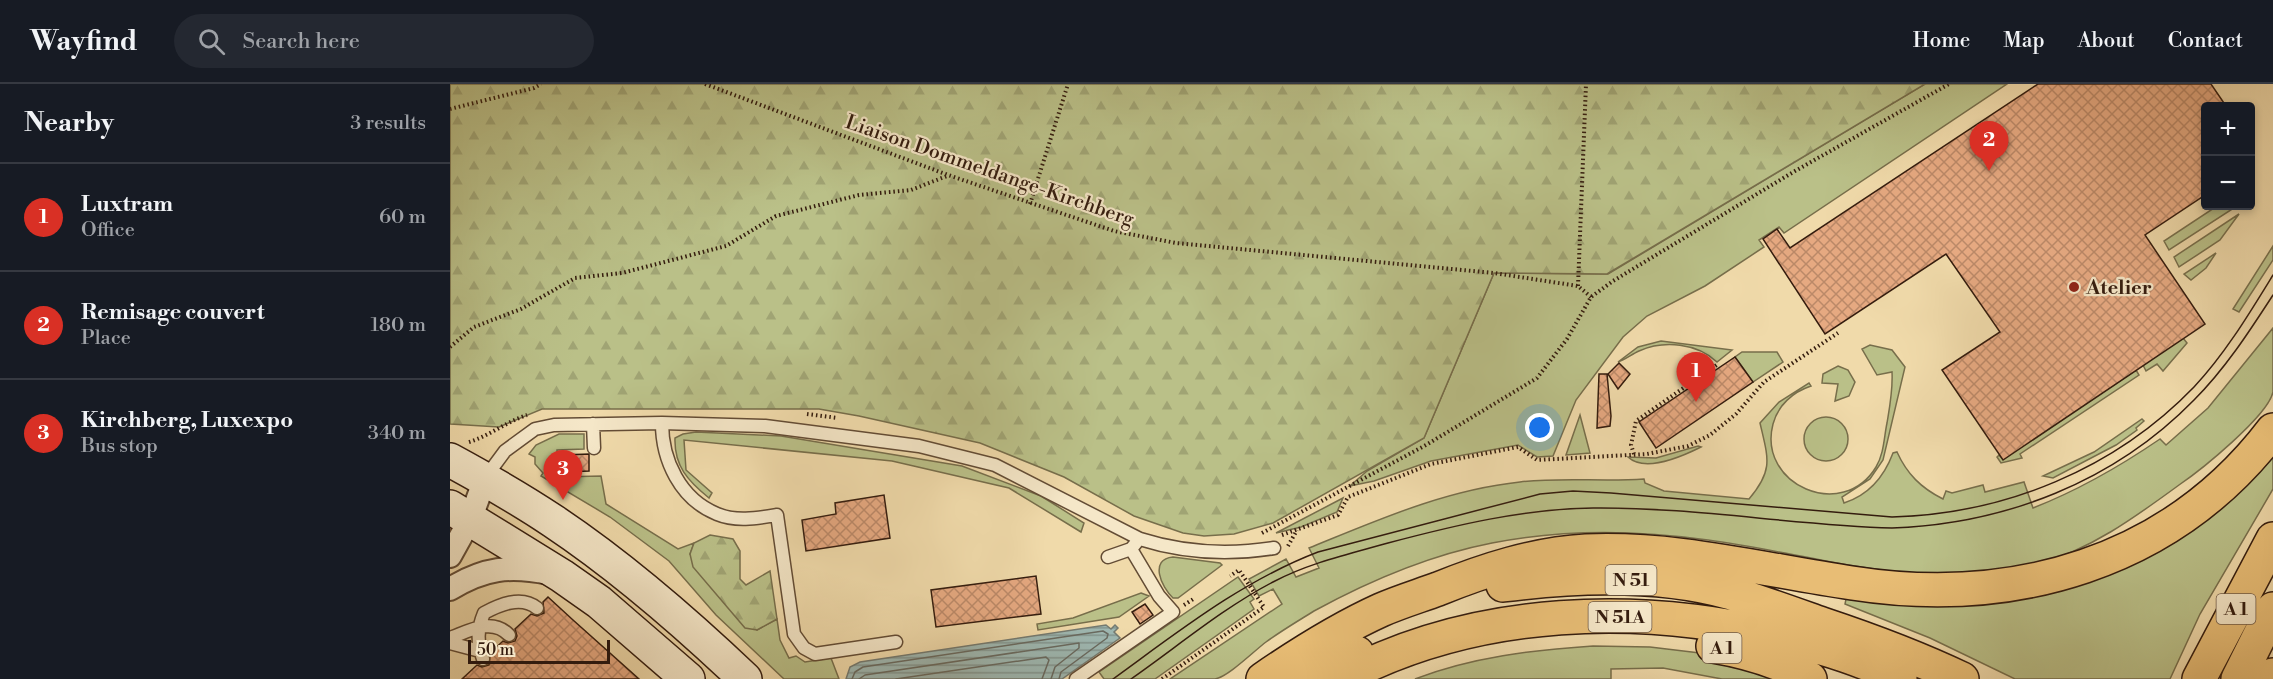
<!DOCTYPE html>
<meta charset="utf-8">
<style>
body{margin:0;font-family:"Libre Bodoni",serif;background:#242831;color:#f1f3f6}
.controls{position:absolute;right:18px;top:18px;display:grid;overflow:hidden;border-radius:6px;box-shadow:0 3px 9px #0003}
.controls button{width:54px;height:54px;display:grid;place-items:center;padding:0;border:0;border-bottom:2px solid #363941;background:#171b24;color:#f1f3f6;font:30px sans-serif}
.scale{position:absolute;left:18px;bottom:15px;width:142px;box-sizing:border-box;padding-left:6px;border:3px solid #341c0e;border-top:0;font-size:16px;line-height:21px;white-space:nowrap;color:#341c0e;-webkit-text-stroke:4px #f5e7c8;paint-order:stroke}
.you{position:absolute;left:1090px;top:344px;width:21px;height:21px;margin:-15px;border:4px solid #fff;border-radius:50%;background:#1a73e8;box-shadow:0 0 0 9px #1a73e833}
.badge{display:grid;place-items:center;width:39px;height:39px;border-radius:50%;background:#d93025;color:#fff;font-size:20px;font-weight:700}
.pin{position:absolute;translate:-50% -50px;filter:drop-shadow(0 2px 3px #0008)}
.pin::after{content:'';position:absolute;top:32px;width:21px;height:18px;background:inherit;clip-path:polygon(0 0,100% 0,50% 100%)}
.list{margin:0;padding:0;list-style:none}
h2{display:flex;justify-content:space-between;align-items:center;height:78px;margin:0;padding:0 24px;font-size:26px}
h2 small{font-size:20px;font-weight:400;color:#9ea1a6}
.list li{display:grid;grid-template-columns:39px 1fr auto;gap:18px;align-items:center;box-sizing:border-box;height:108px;padding:0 24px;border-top:2px solid #363941}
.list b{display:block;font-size:22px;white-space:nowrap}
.list p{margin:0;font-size:20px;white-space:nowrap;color:#9ea1a6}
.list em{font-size:20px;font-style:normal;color:#9ea1a6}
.icon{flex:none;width:33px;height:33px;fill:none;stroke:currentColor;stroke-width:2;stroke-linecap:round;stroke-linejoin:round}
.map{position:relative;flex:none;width:1823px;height:595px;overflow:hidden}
header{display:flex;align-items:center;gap:36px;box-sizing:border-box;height:84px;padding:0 30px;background:#171b24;border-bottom:2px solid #363941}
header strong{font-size:28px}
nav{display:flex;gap:33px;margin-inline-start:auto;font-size:21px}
.search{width:420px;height:54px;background:#242831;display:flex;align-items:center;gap:15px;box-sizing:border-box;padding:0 21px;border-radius:33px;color:#9ea1a6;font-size:22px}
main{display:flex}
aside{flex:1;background:#171b24}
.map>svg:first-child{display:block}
.green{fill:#bac088;stroke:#776e4b;stroke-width:1.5}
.forest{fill:url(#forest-firs);stroke:#776e4b;stroke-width:1.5}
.water{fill:url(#water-rules);stroke:#747a70;stroke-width:1.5}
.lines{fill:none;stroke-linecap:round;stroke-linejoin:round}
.shore{stroke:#696a60;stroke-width:1.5}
.building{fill:url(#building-cross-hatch);stroke:#341c0e;stroke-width:1.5}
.lane-casing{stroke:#634c35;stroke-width:15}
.street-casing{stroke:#634c35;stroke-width:26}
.secondary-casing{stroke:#341c0e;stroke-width:36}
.highway-casing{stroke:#341c0e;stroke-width:36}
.path{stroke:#341c0e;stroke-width:4;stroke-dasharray:1.5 3;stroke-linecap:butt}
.lane{stroke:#f5e7c8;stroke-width:12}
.street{stroke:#f5e7c8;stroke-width:22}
.secondary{stroke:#f5e7c8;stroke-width:33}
.highway{stroke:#e8bd75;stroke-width:33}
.tram{stroke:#341c0e;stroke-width:1.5}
.poi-dot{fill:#8f2418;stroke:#f5e7c8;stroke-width:2}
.labels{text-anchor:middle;stroke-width:4.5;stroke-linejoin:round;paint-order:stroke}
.shield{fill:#f5e7c8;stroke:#6e5946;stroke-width:1.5}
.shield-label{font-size:18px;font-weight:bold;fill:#341c0e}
.street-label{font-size:20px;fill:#341c0e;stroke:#f5e7c8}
.poi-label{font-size:20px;font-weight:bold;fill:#341c0e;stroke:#f5e7c8;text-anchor:start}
</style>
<header>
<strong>Wayfind</strong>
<div class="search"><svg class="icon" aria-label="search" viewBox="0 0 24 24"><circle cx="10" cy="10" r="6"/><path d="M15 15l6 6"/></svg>Search here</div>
<nav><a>Home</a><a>Map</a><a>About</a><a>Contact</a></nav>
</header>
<main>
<aside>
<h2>Nearby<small>3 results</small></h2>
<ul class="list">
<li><span class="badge">1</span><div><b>Luxtram</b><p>Office</p></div><em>60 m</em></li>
<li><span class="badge">2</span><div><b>Remisage couvert</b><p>Place</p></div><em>180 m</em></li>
<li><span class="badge">3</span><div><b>Kirchberg, Luxexpo</b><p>Bus stop</p></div><em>340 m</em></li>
</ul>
</aside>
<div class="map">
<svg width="1823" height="595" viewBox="0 0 1823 595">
<defs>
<pattern id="forest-firs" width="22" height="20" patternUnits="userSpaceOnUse" patternTransform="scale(1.5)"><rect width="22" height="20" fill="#bac088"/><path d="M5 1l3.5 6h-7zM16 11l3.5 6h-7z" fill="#a0a474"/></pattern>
<pattern id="water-rules" width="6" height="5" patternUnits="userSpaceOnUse" patternTransform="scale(1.5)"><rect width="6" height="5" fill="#9eb8b2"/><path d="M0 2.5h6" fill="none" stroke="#82958f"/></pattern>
<pattern id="building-cross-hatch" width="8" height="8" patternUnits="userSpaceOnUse" patternTransform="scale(1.5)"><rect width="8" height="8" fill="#e6a981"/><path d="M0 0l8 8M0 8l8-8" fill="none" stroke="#bb8968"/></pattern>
</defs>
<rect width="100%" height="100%" fill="#f0daaa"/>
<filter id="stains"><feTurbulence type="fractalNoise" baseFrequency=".00333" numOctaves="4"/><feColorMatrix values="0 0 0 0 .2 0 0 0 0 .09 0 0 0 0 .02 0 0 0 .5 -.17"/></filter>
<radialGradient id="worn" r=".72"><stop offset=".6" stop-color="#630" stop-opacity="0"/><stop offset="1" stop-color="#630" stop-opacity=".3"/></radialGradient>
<path class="green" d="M1475,0H1557L1334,149L1329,143L1309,156L1314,163L1255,202L1197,232L1173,253L1126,316L1103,372L1087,373L1068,361L981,377L924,397L900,402L917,387L974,354L1044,189L1158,190Z
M1767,122H1787L1719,166L1714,157Z
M1789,130L1770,156L1729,183L1724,173Z
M1823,162V176L1789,228L1783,225Z
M1766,169L1756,184L1741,196L1734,190Z
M1823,244C1823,264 1823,288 1823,308C1818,332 1751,386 1729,401C1684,434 1640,466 1586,481C1477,510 1365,470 1258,456C1186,446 1113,445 1042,459C980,471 919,497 864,527C848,537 831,547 816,558C804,567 778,593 765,595C751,595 735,595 720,595L832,520L823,505L809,512L799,495L836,475L846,493L869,484L859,464C928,436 995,406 1070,398C1111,393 1152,398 1194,395L1195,399L1214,407L1299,415C1324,386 1318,374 1310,339L1329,318L1359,299L1361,302C1343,308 1328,321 1323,340C1307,401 1393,438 1426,383C1434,370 1434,353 1437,339C1440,321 1443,306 1442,288L1427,291L1412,265L1420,261L1442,266L1455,283L1433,376L1420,395L1392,413L1394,419C1419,411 1434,393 1443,369L1447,368C1457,390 1471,404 1493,415L1496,407L1502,409L1533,401L1535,408L1574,398L1583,424C1629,406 1669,383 1710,355L1716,361L1758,324Z
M1733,254L1737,259L1713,287L1707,280L1696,287L1693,281Z
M1211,257L1282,266L1267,278C1247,259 1214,256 1189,267C1182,270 1175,276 1168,278L1188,263Z
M1292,268H1327L1333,278L1303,298L1285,273Z
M1388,282L1398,286L1405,298L1399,312L1385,317L1388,300L1372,299L1373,290Z
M1686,286L1689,291L1570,370L1572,374L1551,379L1547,373L1549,371L1553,375Z
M1130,331L1140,369L1116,371Z
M1354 355a22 22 0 1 1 44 0a22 22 0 1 1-44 0Z
M1692,335L1694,337L1686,344L1687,346L1666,361L1603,394L1593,392L1644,368Z
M246,348L331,352L512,382L591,412L634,439L631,448L559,404L442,377L234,356L236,386L262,409L259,414C238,397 224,382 225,354L233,350Z
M109,350H134V365L107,366L108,393L151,392L156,420L228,465L244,459L240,470L307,546L327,535L330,556L339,574L346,572L355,578L381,574L389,595H334L266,531L219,477L160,433L91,392L93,389L85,380V373L79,370L86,361Z
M1248,362L1251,363C1233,372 1195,389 1178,373L1206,374Z
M1823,367V405L1750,530L1720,595H1565L1480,554L1395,520L1396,515C1537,533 1656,514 1770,424C1790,409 1806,385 1823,367Z
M893,414L887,428L851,443L826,449Z
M723,473L770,479L772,481L728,514H723C711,503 699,475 723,473Z
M788,493L804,515L800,518L804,525L705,595H654L649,588Z
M691,509L699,512L669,533L588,546L587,540L623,534Z
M1143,562L1200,563L1275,572L1334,595H1272L1213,584L1161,585V595H965C1022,573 1083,566 1143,562Z"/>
<path class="forest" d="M0,0H1475L1157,190L1044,189L974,354L823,439L784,450L754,452L733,449L684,432L614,393L530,359L409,332L369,325H92L49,343L0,340Z
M260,451L283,455L290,467V495L296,501L320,487L327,535L307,546L295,544L243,483L240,470L244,459Z"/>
<path class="water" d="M656,541L661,545L665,541L668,544L664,548L670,554L612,595H396L400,583L410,578Z"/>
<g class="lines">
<path class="shore" d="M402,595L405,588L413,583L653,547L658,550L657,554L611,588L609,595
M409,595L415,591L629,559V564L605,583L601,595
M446,595L596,573L599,576L592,595"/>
</g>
<path class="building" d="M1588,0H1761L1776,22H1755V111L1695,151L1755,240L1553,376L1492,286L1550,248L1496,170L1375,250L1313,155L1327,145L1340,164Z
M1285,273L1303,298L1206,364L1189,338Z
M1169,279L1180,290L1168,305L1158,290Z
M1149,290H1157L1161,332L1160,342L1147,344Z
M139,370V387L114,388L113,371Z
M434,411L440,454L356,467L352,436L386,430L385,419Z
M586,492L591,530L486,543L481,506Z
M98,513L123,536L189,595H12L27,581L32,583L39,581L40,569L53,557L58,559L65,557L67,552L65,545L81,530L87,532L94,529L93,518Z
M695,520L703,531L690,540L682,528Z"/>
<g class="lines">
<defs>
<path id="lane" d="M212,339C212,376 230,415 267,430C286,438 308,434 327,431L344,550L354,564L365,570L446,558
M143,340L144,364
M35,394L55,367L85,345L104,341L212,339L315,342L469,362L545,381L690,455C734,469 779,471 824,464
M658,473L681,465L686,459
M0,554C19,547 42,533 59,551
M0,559L30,567
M33,575C27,558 27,546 34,529C49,521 71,511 87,524
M626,595L723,528L709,512L681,465"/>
<path id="street" d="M0,472L20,436L35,395
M0,505C34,484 60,481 99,489"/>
<path id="secondary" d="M0,376C35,395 70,415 103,437C172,483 235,538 295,595
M0,423L112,492L149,518L238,595"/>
<path id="highway" d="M1053,501C1124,492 1211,489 1281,509C1311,518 1341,529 1372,540C1420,556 1466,573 1512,595
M1263,562C1298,568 1330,577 1360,595
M813,595C851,569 889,545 931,526C949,518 969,512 988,505C1035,486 1084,470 1136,467C1227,463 1313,486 1402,499C1563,524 1721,480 1823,346
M857,595L907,569
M890,595C1026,522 1192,518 1339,555C1377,565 1415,576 1450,595
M1749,595L1823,455
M1788,595L1823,525
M1821,595L1823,591"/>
</defs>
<use href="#lane" class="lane-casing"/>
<use href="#street" class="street-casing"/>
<use href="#secondary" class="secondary-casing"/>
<use href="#highway" class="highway-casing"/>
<path class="path" d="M255,0L498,91L664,147L726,159L1044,189L1128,202L1141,213
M0,25L84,4L91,0
M580,120L618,0
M1128,202L1136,0
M0,263L24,243L71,225L125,194L172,189L276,162L326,132L409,111L461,106L497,92
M357,330L388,334
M19,358C39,352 56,338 77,331
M1184,370L1181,361L1186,337L1268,280
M812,449L976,361L1087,294L1117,255L1141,213L1163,197L1345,87L1499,0
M832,451L888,431L898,413L981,380L1068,363L1087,376L1197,370L1238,362L1260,351L1286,330L1314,298L1388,249
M838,462L847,446
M734,521L745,514
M712,595L814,523L789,486L780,492"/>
<use href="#lane" class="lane"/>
<use href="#street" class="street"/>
<use href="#secondary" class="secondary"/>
<use href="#highway" class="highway"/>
<path class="tram" d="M663,595C728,548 792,497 868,468L1090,410L1123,407L1161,409L1442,433C1555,430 1665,385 1744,303C1775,270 1799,230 1823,191
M681,595C727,563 773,524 823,498C859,479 899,470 938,459C1006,441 1073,425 1143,424C1243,423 1342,441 1442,444C1555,440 1664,398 1744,316C1775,285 1799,248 1823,211"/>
</g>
<circle class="poi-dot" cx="1624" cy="203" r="6"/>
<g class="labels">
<g class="shield">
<rect x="1155.5" y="481" width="51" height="30" rx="4.5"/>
<rect x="1766.5" y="510" width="39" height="30" rx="4.5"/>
<rect x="1138.5" y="518" width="63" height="30" rx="4.5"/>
<rect x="1252.5" y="549" width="39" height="30" rx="4.5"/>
</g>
<g class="shield-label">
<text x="1181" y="502">N 51</text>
<text x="1786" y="531">A 1</text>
<text x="1170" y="539">N 51A</text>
<text x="1272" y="570">A 1</text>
</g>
<g class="street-label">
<text transform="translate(540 86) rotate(19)" y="7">Liaison Dommeldange-Kirchberg</text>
</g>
<g class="poi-label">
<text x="1636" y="210">Atelier</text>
</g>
</g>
<rect width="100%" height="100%" filter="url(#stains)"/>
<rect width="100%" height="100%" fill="url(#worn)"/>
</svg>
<div class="controls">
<button>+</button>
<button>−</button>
</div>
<div class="scale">50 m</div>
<div class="you"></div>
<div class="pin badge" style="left:1246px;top:318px">1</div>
<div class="pin badge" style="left:1539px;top:87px">2</div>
<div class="pin badge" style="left:113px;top:416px">3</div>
</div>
</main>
